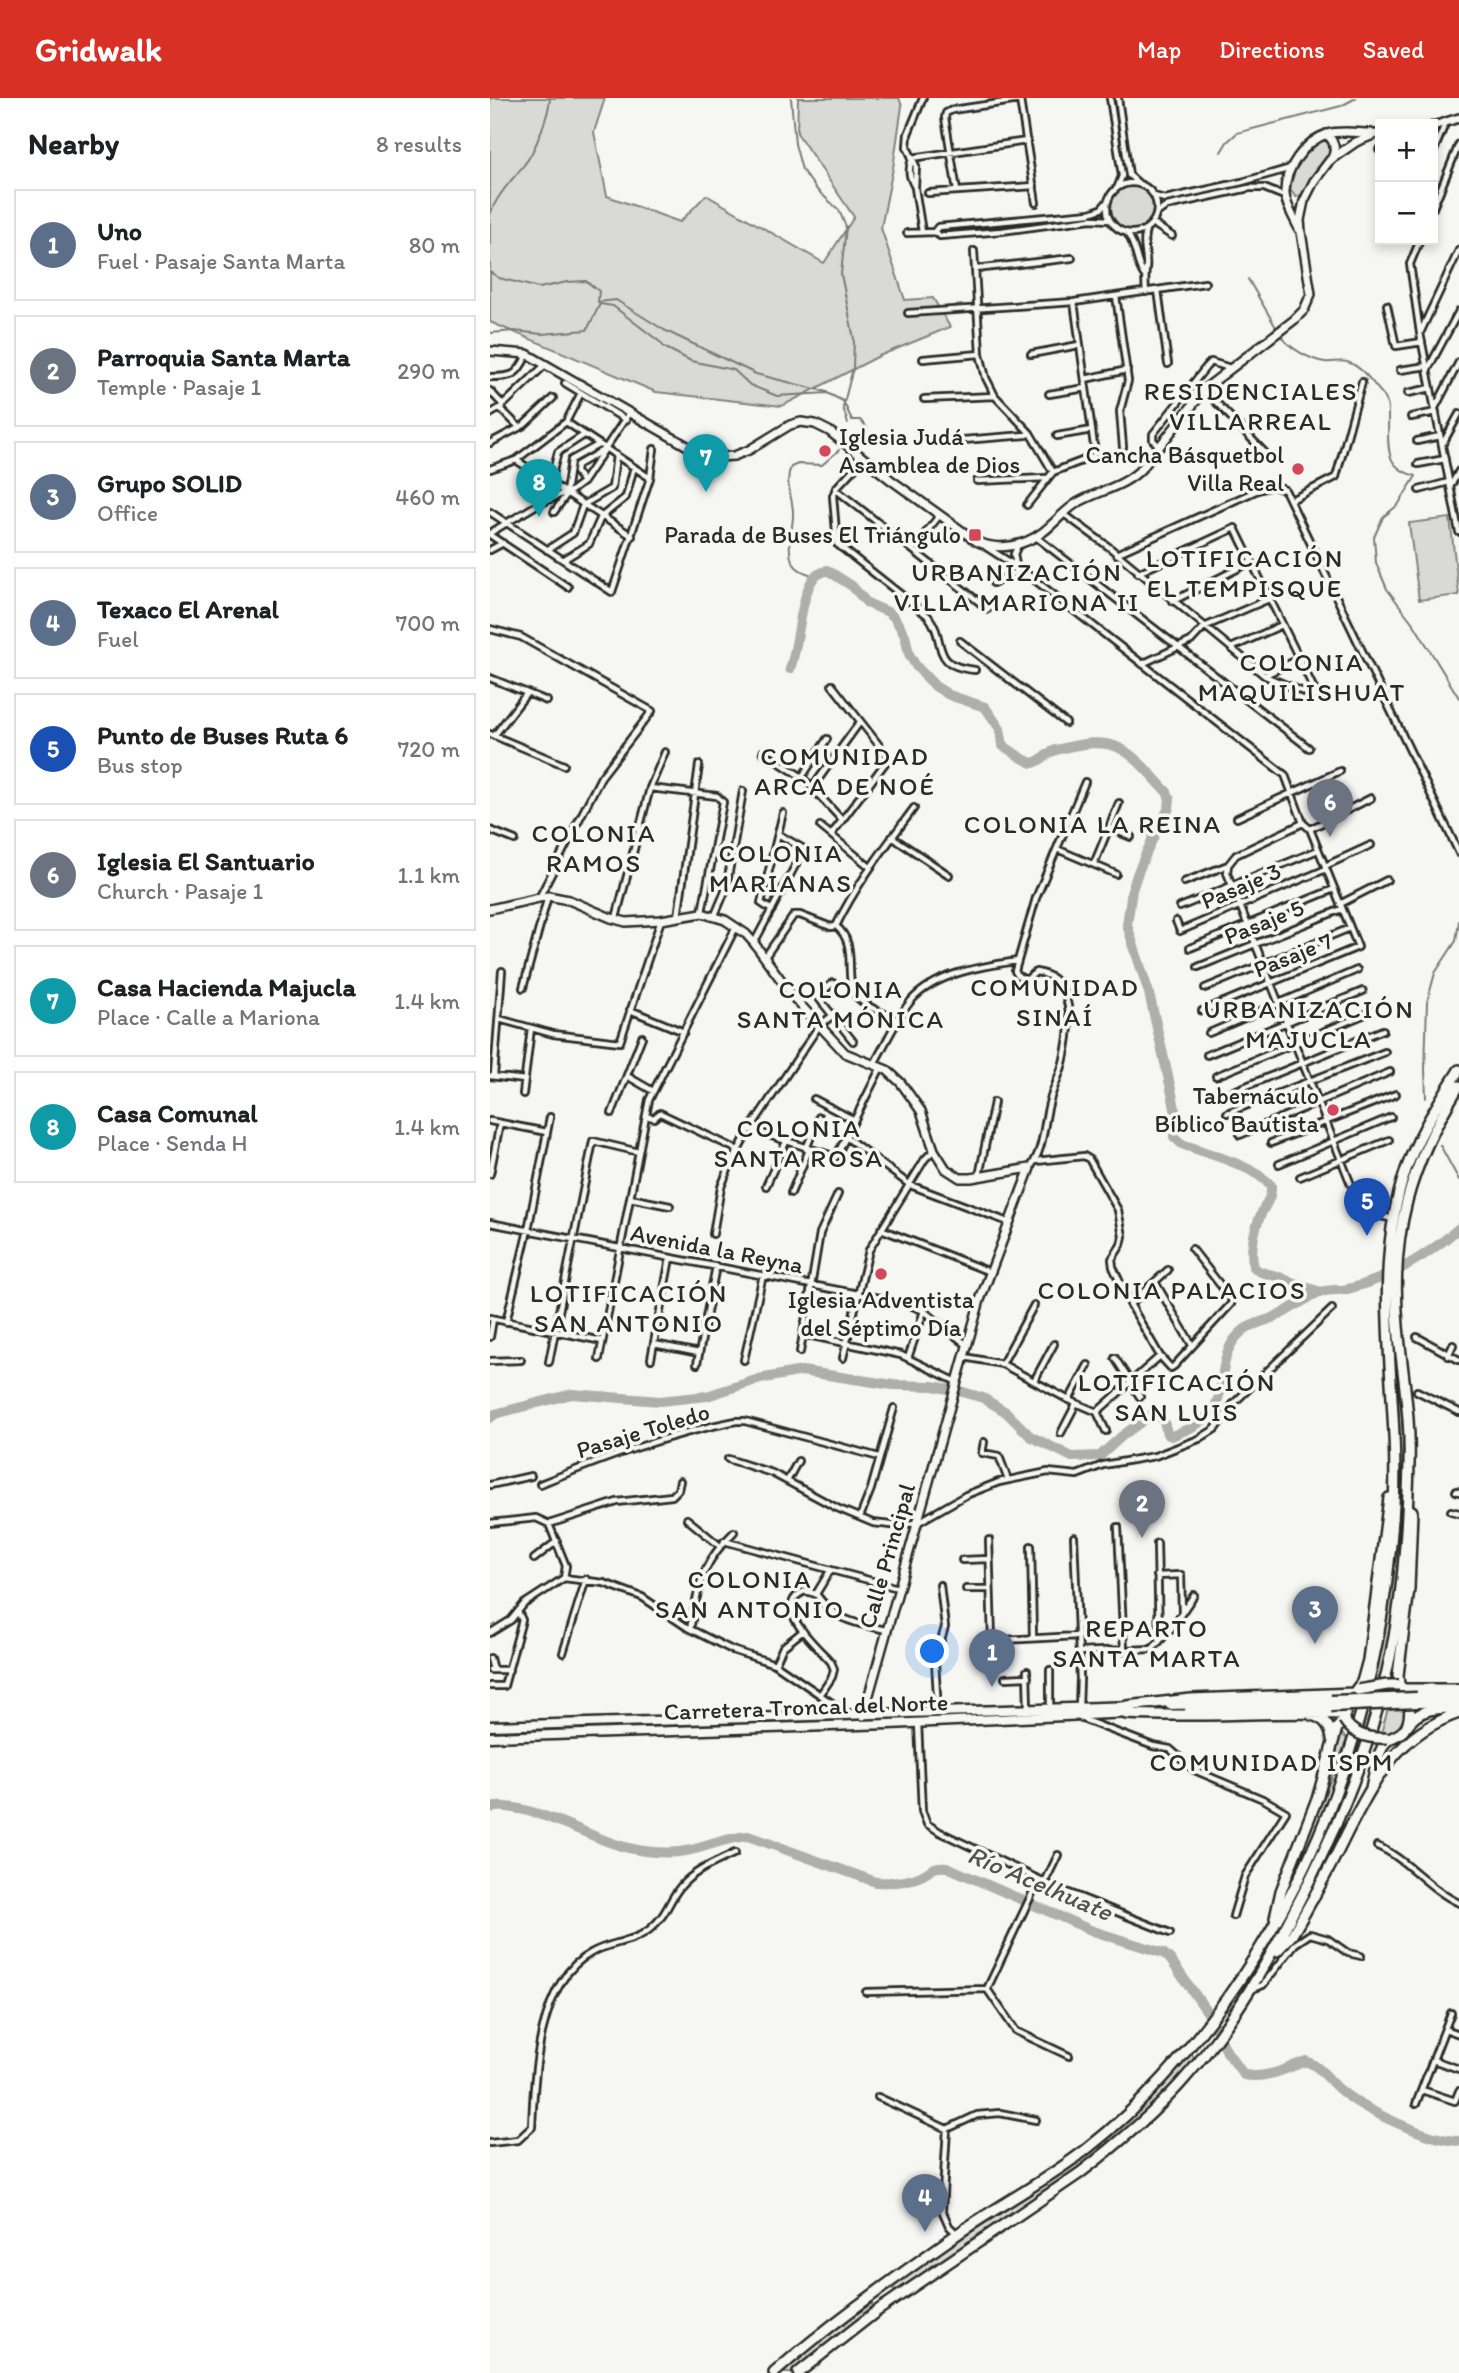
<!DOCTYPE html>
<meta charset="utf-8">
<style>
body{margin:0;font-family:Itim,sans-serif;background:#f2f2f2;color:#202124}
.controls{position:absolute;right:21px;top:21px;display:grid;overflow:hidden;border-radius:0px;box-shadow:0 4px 10px #0003}
.controls button{width:63px;height:63px;display:grid;place-items:center;padding:0;border:0;border-bottom:2px solid #e0e0e0;background:#fff;color:#202124;font:35px sans-serif}
.you{position:absolute;left:443px;top:1554px;width:24px;height:24px;margin:-18px;border:5px solid #fff;border-radius:50%;background:#1a73e8;box-shadow:0 0 0 10px #1a73e833}
.badge{display:grid;place-items:center;width:46px;height:46px;border-radius:50%;background:#d93025;color:#fff;font-size:23px;font-weight:700}
.pin{position:absolute;translate:-50% -58px;filter:drop-shadow(0 2px 4px #0008)}
.pin::after{content:'';position:absolute;top:37px;width:24px;height:21px;background:inherit;clip-path:polygon(0 0,100% 0,50% 100%)}
.list{margin:0;padding:0;list-style:none}
h2{display:flex;justify-content:space-between;align-items:center;height:91px;margin:0;padding:0 28px;font-size:30px}
h2 small{font-size:23px;font-weight:400;color:#757577}
.list li{display:grid;grid-template-columns:46px 1fr auto;gap:21px;align-items:center;box-sizing:border-box;height:112px;margin:0 14px 14px;padding:0 14px;border:2px solid #e0e0e0;border-radius:0px}
.list b{display:block;font-size:26px;white-space:nowrap}
.list p{margin:0;font-size:23px;white-space:nowrap;color:#757577}
.list em{font-size:23px;font-style:normal;color:#757577}
.map{position:relative;flex:none;width:969px;height:2275px;overflow:hidden}
header{display:flex;align-items:center;gap:42px;box-sizing:border-box;height:98px;padding:0 35px;background:#d93025;color:#fff}
header strong{font-size:33px}
nav{display:flex;gap:38px;margin-inline-start:auto;font-size:24px}
main{display:flex}
aside{flex:1;background:#fff}
.map>svg:first-child{display:block}
.green{fill:#d9d9d5;stroke:#828280;stroke-width:2}
.lines{fill:none;stroke-linecap:round;stroke-linejoin:round}
.stream{stroke:#7a7a78;stroke-width:2}
.river{stroke:#aeaeab;stroke-width:10}
.street-casing{stroke:#2b2b2b;stroke-width:10}
.secondary-casing{stroke:#2b2b2b;stroke-width:12}
.primary-casing{stroke:#2b2b2b;stroke-width:13}
.highway-casing{stroke:#2b2b2b;stroke-width:14}
.street{stroke:#f6f6f2;stroke-width:4.5}
.secondary{stroke:#f6f6f2;stroke-width:7}
.primary{stroke:#f6f6f2;stroke-width:8}
.highway{stroke:#f6f6f2;stroke-width:9}
.primary-bridge-casing{stroke:#2b2b2b;stroke-width:13;stroke-linecap:butt}
.highway-bridge-casing{stroke:#2b2b2b;stroke-width:14;stroke-linecap:butt}
.primary-bridge{stroke:#f6f6f2;stroke-width:8}
.highway-bridge{stroke:#f6f6f2;stroke-width:9}
.poi-dot{fill:#d1495b;stroke:#f6f6f2;stroke-width:2.5}
.labels{text-anchor:middle;stroke-width:7;stroke-linejoin:round;paint-order:stroke}
.poi-label{font-size:24px;fill:#2b2b2b;stroke:#f6f6f2;text-anchor:end}
.street-label{font-size:24px;fill:#2b2b2b;stroke:#f6f6f2}
.neighbourhood-label{font-size:26px;letter-spacing:2px;fill:#2b2b2b;stroke:#f6f6f2}
.water-label{font-size:26px;font-style:italic;fill:#525251;stroke:#f6f6f2}
</style>
<header>
<strong>Gridwalk</strong>
<nav><a>Map</a><a>Directions</a><a>Saved</a></nav>
</header>
<main>
<aside>
<h2>Nearby<small>8 results</small></h2>
<ul class="list">
<li><span class="badge" style="background:#5c6f8a">1</span><div><b>Uno</b><p>Fuel · Pasaje Santa Marta</p></div><em>80 m</em></li>
<li><span class="badge" style="background:#6b7280">2</span><div><b>Parroquia Santa Marta</b><p>Temple · Pasaje 1</p></div><em>290 m</em></li>
<li><span class="badge" style="background:#5c6f8a">3</span><div><b>Grupo SOLID</b><p>Office</p></div><em>460 m</em></li>
<li><span class="badge" style="background:#5c6f8a">4</span><div><b>Texaco El Arenal</b><p>Fuel</p></div><em>700 m</em></li>
<li><span class="badge" style="background:#1a4fb4">5</span><div><b>Punto de Buses Ruta 6</b><p>Bus stop</p></div><em>720 m</em></li>
<li><span class="badge" style="background:#6b7280">6</span><div><b>Iglesia El Santuario</b><p>Church · Pasaje 1</p></div><em>1.1 km</em></li>
<li><span class="badge" style="background:#0f9aa8">7</span><div><b>Casa Hacienda Majucla</b><p>Place · Calle a Mariona</p></div><em>1.4 km</em></li>
<li><span class="badge" style="background:#0f9aa8">8</span><div><b>Casa Comunal</b><p>Place · Senda H</p></div><em>1.4 km</em></li>
</ul>
</aside>
<div class="map">
<svg width="969" height="2275" viewBox="0 0 969 2275">
<rect width="100%" height="100%" fill="#f6f6f2"/>
<filter id="ink" filterUnits="userSpaceOnUse"><feTurbulence type="fractalNoise" baseFrequency=".0143" numOctaves="2"/><feDisplacementMap in="SourceGraphic" scale="14" xChannelSelector="R" yChannelSelector="G"/><feConvolveMatrix kernelMatrix="1 2 1 2 8 2 1 2 1" color-interpolation-filters="sRGB"/></filter>
<g filter="url(#ink)">
<path class="green" d="M0,0H115L104,34L117,98L190,124L216,97L334,165L364,119L307,35L308,0H409L412,8L403,70L391,130L415,202L443,200L460,229L389,258L292,308L166,294L0,224Z
M833,42L842,46L841,55L823,77L813,96L806,99L800,92C803,70 814,53 833,42Z
M621 110a21 21 0 1 1 42 0a21 21 0 1 1-42 0Z
M960,420L969,497L929,502L919,425Z
M904,1234C920,1349 915,1466 891,1579L882,1580L901,1467L902,1235Z
M918,1610C914,1625 908,1638 891,1635L898,1611Z
M848,1632L857,1641L808,1764L807,1763Z
M865,1641L872,1644C847,1712 819,1777 785,1841C771,1866 757,1891 740,1915L738,1914L737,1911C791,1826 828,1734 865,1641Z
M701,1955L706,1962L681,1990L618,2048L466,2154L406,2193L400,2191L403,2186C508,2116 616,2048 701,1955Z
M380,2204L383,2207L381,2211L301,2275H289L368,2211Z"/>
<g class="lines">
<path class="stream" d="M301,0L305,46L312,72L327,92L349,112L356,129L351,176L364,241L363,270L353,309L358,326
M731,54L737,44L747,35L851,8L866,0
M0,117C6,98 22,82 34,67C45,54 59,16 60,0
M0,174L9,180L49,190L77,184L96,183L109,193L108,204L126,202L174,232L266,276L337,294
M758,181L787,231
M0,235L24,233L52,236L97,232L110,206L123,208L170,244L174,249L201,263L244,272L260,287L287,298L337,295L353,303L362,322H370L377,330L378,340
M790,236C797,249 820,262 835,264C842,265 850,262 857,264C872,268 883,286 893,297C898,304 898,309 898,317C899,347 892,369 926,378L908,407L893,419L884,439L886,465L897,491L925,528L969,600
M325,478C316,475 307,473 302,463C296,448 304,429 303,413C302,397 294,384 301,369L308,366L332,367L349,352
M936,1000L935,971L937,904L945,875L966,843L969,823
M950,1047L969,1082"/>
<path class="river" d="M300,571C309,546 310,500 323,481C326,476 332,475 337,472L362,488L377,505L398,514L404,519L415,537L419,556L426,568L445,588L459,597L495,609L510,631L513,648C523,653 533,663 543,665C552,663 557,654 566,652C629,635 636,650 677,694L680,701L679,710L666,733L648,774L642,792L637,827L659,895L683,1000L686,1017L684,1039L692,1046C721,1057 758,1065 781,1087C782,1099 777,1104 772,1114C765,1129 759,1152 764,1169C771,1177 780,1175 789,1179C804,1185 816,1190 832,1194
M0,1320L5,1316L82,1296L170,1303L217,1298L269,1281L312,1273L403,1287L443,1288L473,1294L493,1300L516,1314L540,1338L582,1359L610,1358L632,1338L662,1316C674,1318 675,1325 677,1336L682,1338C695,1332 710,1327 719,1317C740,1295 723,1254 755,1231C765,1225 779,1222 789,1217C803,1210 817,1199 832,1194C840,1191 850,1193 858,1191C901,1180 936,1159 969,1130
M0,1710C31,1702 91,1734 122,1745C144,1753 173,1757 196,1753C219,1749 233,1740 258,1738L386,1784C401,1785 418,1784 431,1778C444,1771 442,1768 457,1769L603,1833L673,1855L680,1861L718,1915L737,1954L754,1977C778,1981 794,1971 816,1963C831,1969 837,1980 849,1991C873,2012 937,2042 969,2043"/>
<defs>
<path id="street" d="M620,0L632,78L628,88
M628,0L639,77L649,86
M530,2L546,105
M889,52L890,53
M943,55L955,26
M422,60L537,43
M422,61C418,72 419,79 425,89
M617 110a25 25 0 1 1 50 0a25 25 0 1 1-50 0Z
M467,93L455,20L456,15L462,12L530,2
M438,95L544,88
M664,98L675,101L752,84L801,70
M943,110L969,46
M667,115L677,108L759,90H774L794,98
M662,125L682,138
M432,134L425,90L426,68L417,49L418,36L433,0
M444,134L448,129L600,115L611,111L618,103
M417,135L444,134L450,138L512,133L601,121L620,122
M637,135C648,151 645,164 654,177
M930,142L920,166L930,235L969,434
M484,153L490,256L496,280L505,298L540,335L563,374
M485,171L582,160
M668,192L678,266
M656,194C655,185 655,179 656,171C658,156 651,149 656,131
M626,198L638,283L630,313L633,349
M897,207L906,248L932,244
M418,215L584,204L715,185
M931,233L969,152
M541,256L589,247
M433,261L490,256
M938,271L969,213
M910,272L937,268
M0,279C23,279 27,278 37,257
M595,281L637,272
M75,285L136,322
M0,293L13,307
M918,295L941,290
M559,296L596,290
M722,300L782,362
M434,301L505,298
M10,310L29,329
M945,310L969,264
M0,316L10,310L56,266
M921,319L946,314
M76,324L160,380
M567,338L602,332
M927,343L950,338
M448,344L536,337L540,335
M0,345L34,327L63,300
M952,347L969,316
M669,348L663,342V336L716,269L721,264L740,270
M373,361L346,390L343,398L347,446L438,518C458,543 438,568 485,572
M26,362L142,438
M928,366L955,361
M0,371L26,362L76,324L91,295
M487,383L556,380
M60,384L68,354L94,337
M93,384L86,374L87,367L115,351
M960,389L969,373
M929,392L959,384
M349,394L498,511
M801,402L846,379L872,284
M537,407L563,374L602,359L605,355L584,204
M0,414L122,494L160,380L164,351
M64,414L77,396L93,384L139,315
M574,416L619,449L775,578L828,600
M0,435L45,408L76,394L81,362L108,347
M0,437L78,489
M434,437L449,418
M546,439L819,650
M496,449L532,472L795,677L813,725L820,731L868,849L712,913
M0,452L13,445
M57,452L83,435L93,407L122,390L126,357
M626,456L768,392L783,388L795,392L969,755
M73,462L99,446L111,419L136,399L144,369
M526,467L524,456L528,447
M648,475L745,430L828,599
M503,485L531,472
M683,503L761,464
M0,531L31,539L162,613L111,679L50,798
M470,543L576,625
M741,550L792,527
M652,566L701,543L714,529L779,501
M775,577L809,561
M0,580L57,603
M0,636L74,667
M4,638L37,595
M273,654L312,679L352,722
M312,679L337,641
M160,690L227,698L233,704L212,814
M322,690L370,624
M747,720L850,673
M330,728L380,769
M619,730L641,739
M820,731L881,700
M0,732L25,742
M341,737L399,660L342,587
M402,739L459,777
M567,751L626,776
M604,766L629,705
M738,767L737,775L870,1109L874,1114L903,1121
M835,768L881,747
M694,784L738,767L746,757L813,725
M850,806L897,782
M690,809L828,752
M282,812L271,805L293,715
M225,817L236,791L253,693
M188,819L209,667
M126,820L160,690L175,654
M686,823L690,833L836,771
M346,828C371,848 350,882 369,901C379,911 396,916 408,922
M264,845L314,751L288,736
M700,850L844,791
M275,859L304,817H310L341,829L346,828C367,785 396,748 424,710
M708,869L852,811
M343,885L327,898L363,943
M33,890L58,798
M715,890L860,830
M140,912L194,934
M9,921L63,936L130,944L171,822
M719,935L867,872
M717,957L873,893
M384,966C396,945 406,922 420,904C444,875 493,868 527,863
M0,978L35,982
M4,978L12,873
M137,978L163,993
M726,978L883,913
M33,996L41,930
M732,998L893,932
M324,1001L364,1022
M122,1015L152,939
M737,1015L895,954
M156,1018L164,1020L170,1015L248,1052
M0,1023L57,1034
M260,1031L346,1059L391,969
M750,1037L900,974
M356,1039L420,1087L518,1124
M781,1045L906,996
M316,1051L329,1019
M546,1063L594,1058L599,1061L628,1112L633,1138L631,1147L622,1161L623,1169L640,1206L670,1258
M789,1066L901,1019
M540,1070C555,1050 553,1025 560,1002C564,988 571,975 574,961C581,930 587,880 546,874L536,882L528,878L525,873L546,800L595,684
M0,1076L10,1025
M489,1078L504,1004
M810,1079L899,1042
M276,1088L296,1044
M301,1095L319,1052
M140,1100L180,1108
M0,1125L415,1205L434,1213L477,1247
M391,1131L500,1174
M223,1136L231,1089L240,1067L260,1031L329,928L343,917
M665,1184L702,1247
M640,1206L678,1172
M0,1220L112,1243
M16,1224L38,1132L60,1019
M313,1236L411,1257L467,1284
M0,1239L3,1221
M927,1239L969,1262
M164,1246L209,1255
M310,1254L330,1135L348,1096
M958,1258L963,1247
M475,1259L512,1266L579,1302L607,1314L670,1258L681,1270L684,1268L741,1206L742,1202L702,1151
M353,1260L379,1152L435,1061L444,1052
M418,1260L434,1213
M625,1260L650,1299
M109,1261L159,1002L246,829
M161,1261L180,1160
M254,1262L273,1177
M0,1263L31,1262
M59,1264L103,1043L149,1054
M207,1266L226,1168
M512,1266L544,1207
M544,1283L564,1246
M927,1293L969,1314
M579,1302L598,1267
M607,1314L616,1333
M571,1335L586,1306
M494,1344L492,1355L509,1358L518,1382
M238,1361L282,1375L347,1410L383,1425L401,1427L427,1425L476,1397L509,1384L558,1374L587,1377L613,1367L665,1358L709,1341L725,1331L744,1305L842,1211
M297,1383L308,1363
M50,1386C115,1360 178,1336 246,1323H255L389,1359
M0,1387L41,1378
M966,1393L969,1394
M961,1413L969,1415
M370,1419L381,1391L404,1310
M197,1421L230,1448
M0,1425L46,1420L59,1426L76,1468L74,1480
M59,1426L127,1404L182,1398L188,1392L190,1383
M628,1429L634,1552
M584,1439L590,1581L589,1609
M499,1442L502,1542
M234,1443L408,1490
M667,1445L669,1544
M541,1448L543,1540
M44,1461L67,1443
M472,1462L499,1461
M667,1478L691,1477L692,1515
M476,1491H500
M326,1496L315,1493C278,1508 328,1549 341,1564L344,1571L342,1579L330,1597
M326,1496C345,1523 366,1525 396,1532
M326,1496L340,1473
M200,1531C210,1486 209,1468 244,1434
M0,1535L21,1522L34,1506L74,1480L114,1485L152,1499L198,1530L242,1552L285,1566L358,1616
M496,1543L588,1538
M589,1554L662,1551L681,1531L704,1497
M73,1555L96,1481
M0,1560L3,1572
M285,1566L293,1549L313,1533
M0,1572H19
M560,1572V1610
M537,1573L538,1611
M515,1580L538,1579
M0,1588H14L32,1522L28,1514
M448,1614L445,1563L455,1529L450,1487
M587,1619L663,1648L680,1651L704,1672L775,1702L796,1714L755,1778L743,1818
M428,1625L432,1713L437,1726L450,1734L569,1791L680,1835
M887,1748C918,1761 938,1791 969,1805
M555,1784L568,1757
M497,1891L549,1781
M497,1891L526,1933L579,1958
M762,1891L773,1887L805,1846L820,1836L838,1841L858,1855L871,1858
M376,1894L497,1891
M955,1931L969,1936
M943,1962L969,1971
M932,1992L965,2003L969,1993
M388,1999L457,2031L487,2017L510,2015L546,2022
M926,2006L961,1915
M457,2031L452,2112L459,2128L467,2136
M0,2045L28,2042L42,2029C44,1977 48,1883 101,1855C119,1844 143,1845 160,1831C178,1816 178,1803 191,1788C205,1772 225,1765 245,1755"/>
<path id="secondary" d="M943,28L969,20
M836,36C845,43 847,52 841,62
M809,131C804,120 795,106 795,95C794,72 815,43 837,36C850,32 867,35 881,35
M0,253L37,256L213,357L229,359L244,358L259,352L300,327L311,324L325,326L339,333L401,382L486,443C508,454 534,448 553,434C565,425 574,413 587,405C610,392 635,389 653,369L717,289L804,222L814,212L821,196L811,134L810,122L814,103L824,83L840,62L866,44L886,36
M0,811L58,798L79,802L121,820L136,824L171,822L212,815L235,822L256,836L264,845L305,901L355,955L397,972L411,985L431,1013L444,1052L456,1071L470,1080H481L540,1070L490,1202L373,1618"/>
<path id="primary" d="M927,1599L969,1598
M927,1605L969,1604
M680,1607L841,1602
M699,1613L841,1609
M0,1628L643,1608
M0,1639L399,1626L641,1615"/>
<path id="highway" d="M914,1591H969
M637,1608L701,1601L864,1595
M636,1616C709,1620 781,1613 853,1616
M821,1617C834,1620 840,1627 842,1641
M917,1628C930,1609 948,1610 969,1610
M881,1690C884,1676 886,1661 893,1648C898,1638 907,1640 914,1632C923,1621 921,1595 909,1587L908,1577L919,1491L922,1413
M785,1820L791,1793L828,1698L847,1630L854,1622L857,1604L872,1584L878,1562L899,1400
M787,1853L802,1837L813,1818C829,1790 844,1762 858,1733C886,1679 908,1636 969,1615
M284,2275C341,2225 404,2181 466,2137C509,2107 556,2083 598,2050C654,2006 695,1958 737,1900C841,1756 894,1583 904,1406C910,1299 881,1188 912,1084C924,1043 947,1007 969,972
M308,2275L387,2213L590,2075C625,2048 659,2020 689,1987C737,1934 772,1875 805,1811C843,1739 876,1662 895,1582C912,1512 917,1437 919,1366C921,1319 912,1274 908,1228C900,1134 920,1067 969,988"/>
</defs>
<use href="#street" class="street-casing"/>
<use href="#secondary" class="secondary-casing"/>
<use href="#primary" class="primary-casing"/>
<use href="#highway" class="highway-casing"/>
<use href="#street" class="street"/>
<use href="#secondary" class="secondary"/>
<use href="#primary" class="primary"/>
<use href="#highway" class="highway"/>
<defs>
<path id="primary-bridge" d="M841,1602L927,1599
M841,1609L927,1605"/>
<path id="highway-bridge" d="M868,1592L897,1587H909
M854,1622C863,1637 880,1641 897,1640"/>
</defs>
<use href="#primary-bridge" class="primary-bridge-casing"/>
<use href="#highway-bridge" class="highway-bridge-casing"/>
<use href="#primary-bridge" class="primary-bridge"/>
<use href="#highway-bridge" class="highway-bridge"/>
</g>
</g>
<g class="poi-dot">
<circle cx="335" cy="353" r="7"/>
<circle cx="808" cy="371" r="7"/>
<rect x="478" y="430" width="14" height="14" rx="3.5"/>
<circle cx="843" cy="1012" r="7"/>
<circle cx="391" cy="1176" r="7"/>
</g>
<g class="labels">
<g class="poi-label">
<text x="349" y="347" text-anchor="start">Iglesia Judá<tspan x="349" dy="28">Asamblea de Dios</tspan></text>
<text x="794" y="365">Cancha Básquetbol<tspan x="794" dy="28">Villa Real</tspan></text>
<text x="471" y="445">Parada de Buses El Triángulo</text>
<text x="829" y="1006">Tabernáculo<tspan x="829" dy="28">Bíblico Bautista</tspan></text>
<text x="391" y="1210" text-anchor="middle">Iglesia Adventista<tspan x="391" dy="28">del Séptimo Día</tspan></text>
</g>
<g class="street-label">
<text transform="translate(751 788) rotate(-23)" y="8">Pasaje 3</text>
<text transform="translate(774 824) rotate(-22)" y="8">Pasaje 5</text>
<text transform="translate(803 857) rotate(-22)" y="8">Pasaje 7</text>
<text transform="translate(227 1151) rotate(11)" y="8">Avenida la Reyna</text>
<text transform="translate(153 1333) rotate(-17)" y="8">Pasaje Toledo</text>
<text transform="translate(397 1458) rotate(-74)" y="8">Calle Principal</text>
<text transform="translate(316 1609) rotate(-2)" y="8">Carretera Troncal del Norte</text>
</g>
<g class="neighbourhood-label">
<text x="761" y="302">RESIDENCIALES<tspan x="761" dy="30">VILLARREAL</tspan></text>
<text x="755" y="469">LOTIFICACIÓN<tspan x="755" dy="30">EL TEMPISQUE</tspan></text>
<text x="527" y="483">URBANIZACIÓN<tspan x="527" dy="30">VILLA MARIONA II</tspan></text>
<text x="812" y="573">COLONIA<tspan x="812" dy="30">MAQUILISHUAT</tspan></text>
<text x="355" y="667">COMUNIDAD<tspan x="355" dy="30">ARCA DE NOÉ</tspan></text>
<text x="603" y="735">COLONIA LA REINA</text>
<text x="104" y="744">COLONIA<tspan x="104" dy="30">RAMOS</tspan></text>
<text x="291" y="764">COLONIA<tspan x="291" dy="30">MARIANAS</tspan></text>
<text x="565" y="898">COMUNIDAD<tspan x="565" dy="30">SINAÍ</tspan></text>
<text x="351" y="900">COLONIA<tspan x="351" dy="30">SANTA MÓNICA</tspan></text>
<text x="819" y="920">URBANIZACIÓN<tspan x="819" dy="30">MAJUCLA</tspan></text>
<text x="309" y="1039">COLONIA<tspan x="309" dy="30">SANTA ROSA</tspan></text>
<text x="682" y="1201">COLONIA PALACIOS</text>
<text x="139" y="1204">LOTIFICACIÓN<tspan x="139" dy="30">SAN ANTONIO</tspan></text>
<text x="687" y="1293">LOTIFICACIÓN<tspan x="687" dy="30">SAN LUIS</tspan></text>
<text x="260" y="1490">COLONIA<tspan x="260" dy="30">SAN ANTONIO</tspan></text>
<text x="657" y="1539">REPARTO<tspan x="657" dy="30">SANTA MARTA</tspan></text>
<text x="782" y="1673">COMUNIDAD ISPM</text>
</g>
<g class="water-label">
<text transform="translate(550 1785) rotate(23)" y="9">Río Acelhuate</text>
</g>
</g>
</svg>
<div class="controls">
<button>+</button>
<button>−</button>
</div>
<div class="you"></div>
<div class="pin badge" style="left:502px;top:1589px;background:#5c6f8a">1</div>
<div class="pin badge" style="left:652px;top:1440px;background:#6b7280">2</div>
<div class="pin badge" style="left:825px;top:1546px;background:#5c6f8a">3</div>
<div class="pin badge" style="left:435px;top:2134px;background:#5c6f8a">4</div>
<div class="pin badge" style="left:877px;top:1138px;background:#1a4fb4">5</div>
<div class="pin badge" style="left:840px;top:739px;background:#6b7280">6</div>
<div class="pin badge" style="left:216px;top:394px;background:#0f9aa8">7</div>
<div class="pin badge" style="left:49px;top:419px;background:#0f9aa8">8</div>
</div>
</main>
